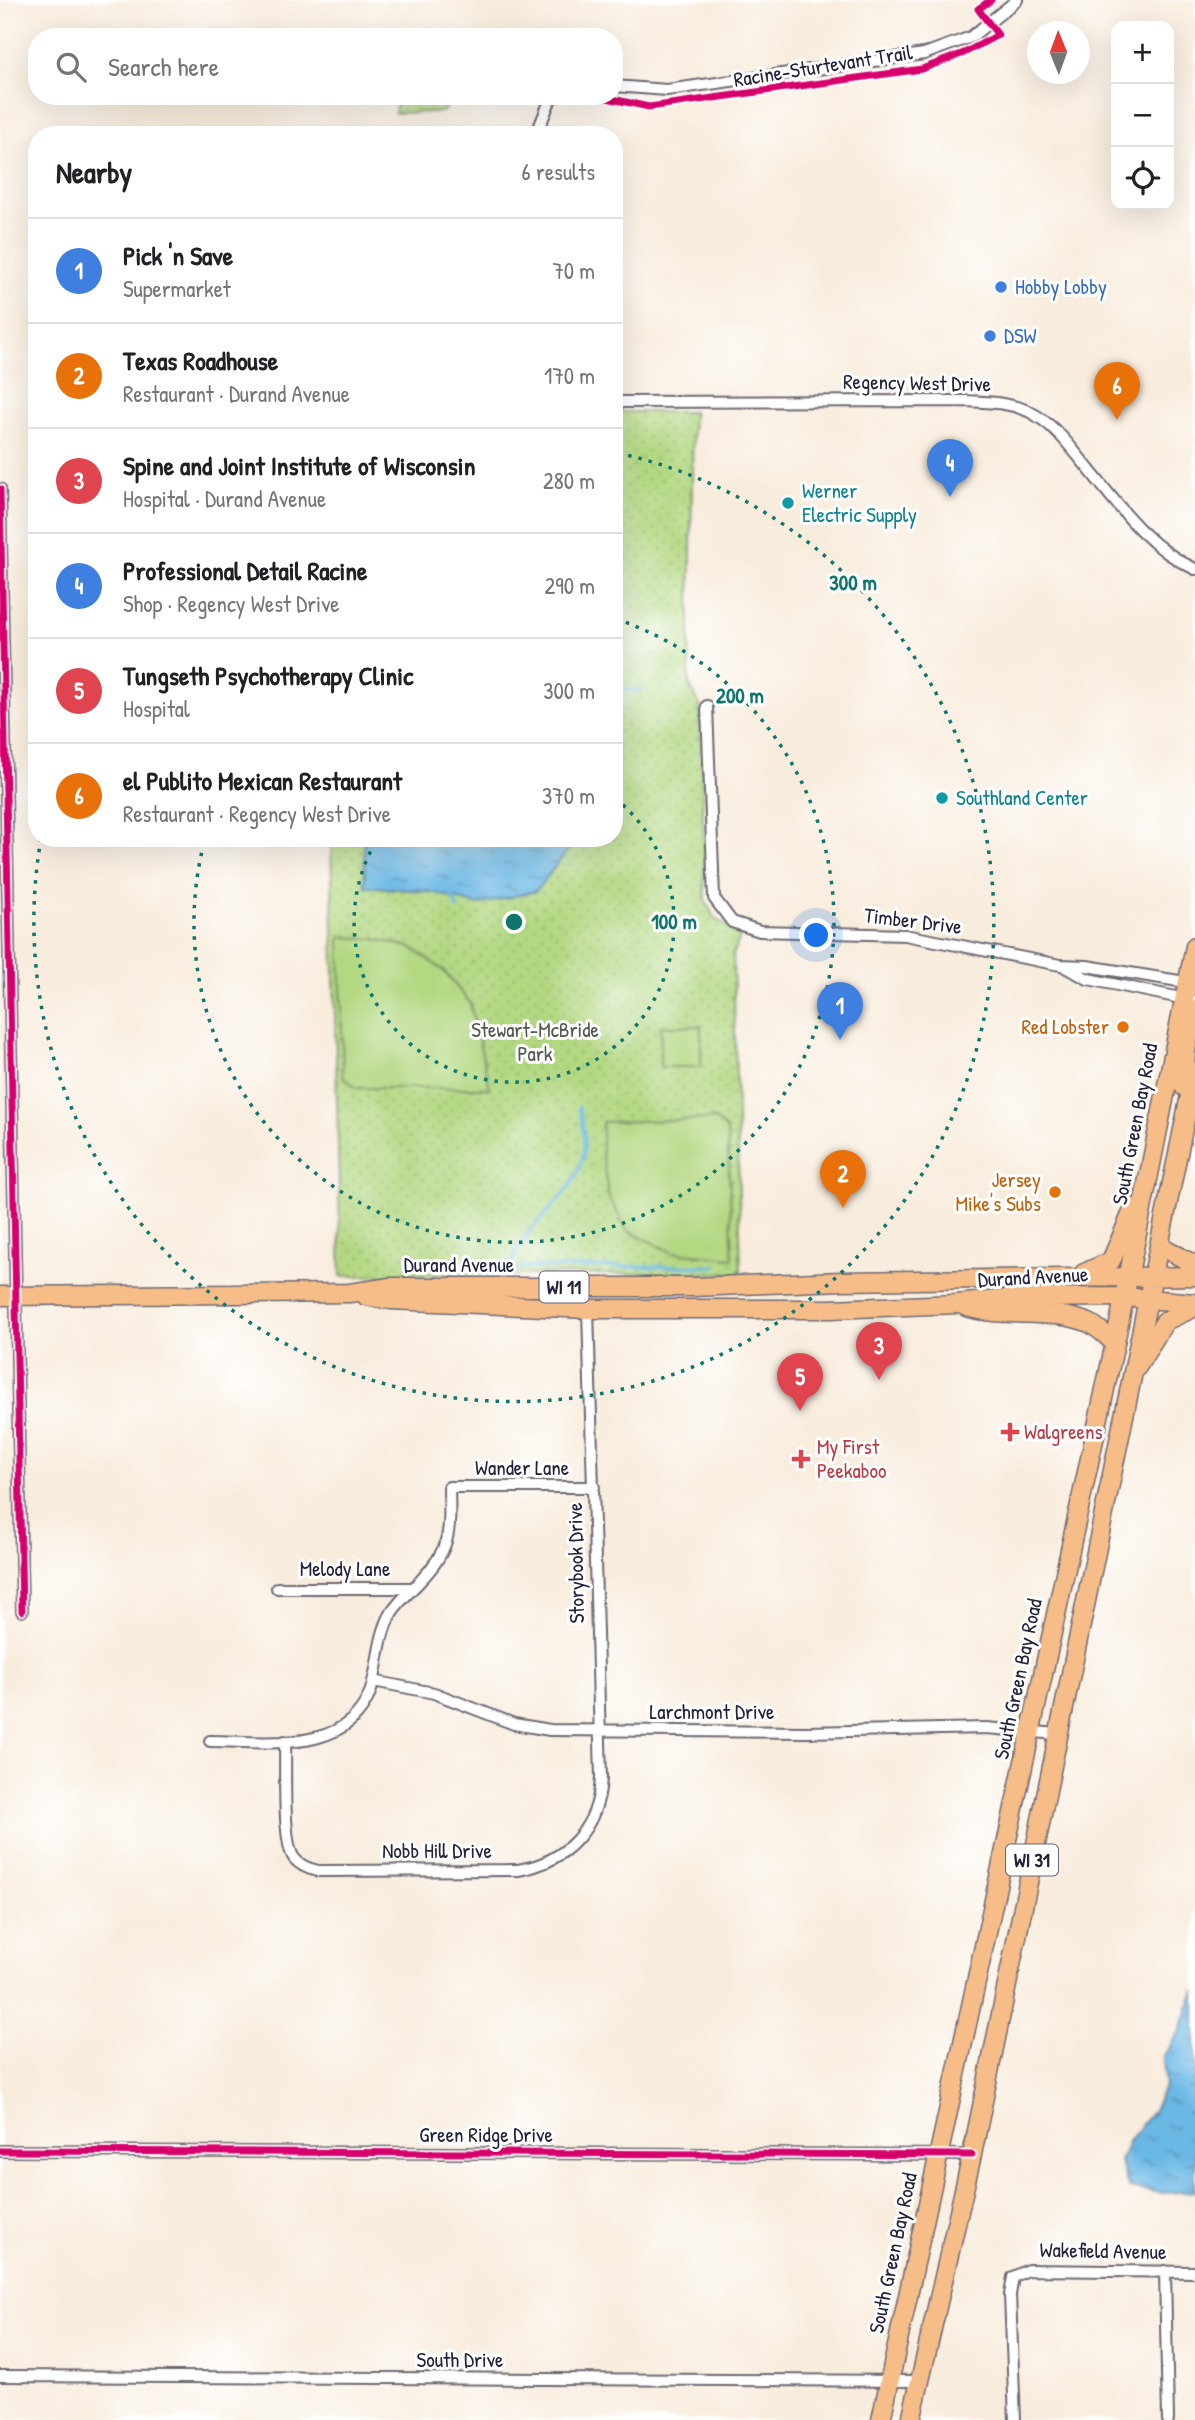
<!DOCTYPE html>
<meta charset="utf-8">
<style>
body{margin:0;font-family:"Patrick Hand",sans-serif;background:#f2f2f2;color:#202124}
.controls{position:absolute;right:21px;top:21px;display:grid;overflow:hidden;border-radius:14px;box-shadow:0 7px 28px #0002}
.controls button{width:63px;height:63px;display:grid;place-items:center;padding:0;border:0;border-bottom:2px solid #e0e0e0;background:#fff;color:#202124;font:35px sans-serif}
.compass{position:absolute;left:1027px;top:21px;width:63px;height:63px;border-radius:50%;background:#fff;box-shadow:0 7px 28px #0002;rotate:359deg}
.you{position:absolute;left:817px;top:936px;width:24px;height:24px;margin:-18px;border:5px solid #fff;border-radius:50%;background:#1a73e8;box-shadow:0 0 0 10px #1a73e833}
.badge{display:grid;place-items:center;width:46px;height:46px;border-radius:50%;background:#1f6fb2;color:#fff;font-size:23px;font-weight:700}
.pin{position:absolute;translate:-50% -58px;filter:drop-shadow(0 2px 4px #0008)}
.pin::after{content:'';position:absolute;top:37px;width:24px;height:21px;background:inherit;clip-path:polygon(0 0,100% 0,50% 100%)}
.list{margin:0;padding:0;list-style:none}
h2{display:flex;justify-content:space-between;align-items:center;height:91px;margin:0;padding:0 28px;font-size:30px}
h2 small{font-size:23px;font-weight:400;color:#757577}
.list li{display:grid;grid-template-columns:46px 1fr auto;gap:21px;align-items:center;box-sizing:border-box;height:105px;padding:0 28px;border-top:2px solid #e0e0e0}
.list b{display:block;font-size:26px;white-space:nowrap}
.list p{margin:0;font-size:23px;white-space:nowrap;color:#757577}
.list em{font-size:23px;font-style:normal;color:#757577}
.icon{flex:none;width:38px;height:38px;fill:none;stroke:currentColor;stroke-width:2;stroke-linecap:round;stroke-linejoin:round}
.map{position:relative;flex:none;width:1195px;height:2420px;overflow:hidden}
.search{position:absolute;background:#fff;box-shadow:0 7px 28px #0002;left:28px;top:28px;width:595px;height:77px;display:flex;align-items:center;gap:18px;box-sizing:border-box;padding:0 24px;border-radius:28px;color:#757577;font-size:26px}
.panel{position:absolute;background:#fff;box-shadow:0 7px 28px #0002;left:28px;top:126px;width:595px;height:721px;border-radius:28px}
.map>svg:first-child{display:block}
.grass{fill:url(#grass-dots);stroke:#6a7d5e;stroke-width:2}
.pitch{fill:#b3d882;stroke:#6a7d5e;stroke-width:2}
.water{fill:url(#water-ripples);stroke:#466d90;stroke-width:2}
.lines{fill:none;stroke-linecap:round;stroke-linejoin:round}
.stream{stroke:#6bb8e4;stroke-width:3.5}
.street-casing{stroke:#6d6973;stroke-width:14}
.primary-casing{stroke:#6d6973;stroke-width:21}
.street{stroke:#fff;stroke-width:10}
.primary{stroke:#f7bd88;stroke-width:18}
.cycleway-casing{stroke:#fff;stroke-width:11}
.cycleway{stroke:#d6006c;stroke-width:7}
.ring{fill:none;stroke:#0f766e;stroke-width:3.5;stroke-dasharray:3.5 7}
.shop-dot{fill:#3f7fe0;stroke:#fff;stroke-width:2.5}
.culture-dot{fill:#0f9aa8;stroke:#fff;stroke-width:2.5}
.food-dot{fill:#e8710a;stroke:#fff;stroke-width:2.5}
.health-dot{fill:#e0444e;stroke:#fff;stroke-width:2.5}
.labels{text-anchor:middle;stroke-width:6;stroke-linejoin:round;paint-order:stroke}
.shield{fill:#fff;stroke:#646476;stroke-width:2}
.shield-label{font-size:19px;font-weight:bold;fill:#22223b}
.street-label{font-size:21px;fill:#22223b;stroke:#fff}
.shop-label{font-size:21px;fill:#366cbe;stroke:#fff;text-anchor:start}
.culture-label{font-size:21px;fill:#0d838f;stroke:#fff;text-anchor:start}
.food-label{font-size:21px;fill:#c56008;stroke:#fff;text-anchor:end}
.park-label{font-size:21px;fill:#4e5950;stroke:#fff}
.health-label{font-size:21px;fill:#be3a42;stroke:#fff;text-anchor:start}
.centre{fill:#0f766e;stroke:#fff;stroke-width:3.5}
.ring-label{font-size:21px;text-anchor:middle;font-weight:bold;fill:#0f766e;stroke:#fff;stroke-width:6;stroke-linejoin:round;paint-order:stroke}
</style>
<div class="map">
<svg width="1195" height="2420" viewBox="0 0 1195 2420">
<defs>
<pattern id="grass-dots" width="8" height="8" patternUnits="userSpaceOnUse" patternTransform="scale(1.75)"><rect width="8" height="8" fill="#b3d882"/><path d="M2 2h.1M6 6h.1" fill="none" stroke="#9ab971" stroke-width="1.8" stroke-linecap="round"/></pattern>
<pattern id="water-ripples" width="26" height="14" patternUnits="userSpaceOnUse" patternTransform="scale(1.75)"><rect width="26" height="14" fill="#6bb8e4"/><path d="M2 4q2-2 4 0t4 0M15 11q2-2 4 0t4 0" fill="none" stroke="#5895ba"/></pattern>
</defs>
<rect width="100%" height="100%" fill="#fff"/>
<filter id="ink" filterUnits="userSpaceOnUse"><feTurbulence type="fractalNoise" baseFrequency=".0143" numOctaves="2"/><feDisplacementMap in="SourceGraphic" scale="14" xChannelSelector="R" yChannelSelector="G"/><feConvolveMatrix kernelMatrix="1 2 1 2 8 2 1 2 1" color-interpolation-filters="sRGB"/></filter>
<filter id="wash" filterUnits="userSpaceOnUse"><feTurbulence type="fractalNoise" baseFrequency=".00686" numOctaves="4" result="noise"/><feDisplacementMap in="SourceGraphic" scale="28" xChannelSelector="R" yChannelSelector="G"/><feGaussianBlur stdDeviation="1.57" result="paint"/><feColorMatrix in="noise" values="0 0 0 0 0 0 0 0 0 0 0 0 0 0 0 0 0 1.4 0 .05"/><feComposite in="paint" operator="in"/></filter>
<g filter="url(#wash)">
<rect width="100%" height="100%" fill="#f8ecdc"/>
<path class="grass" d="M408,96C423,96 435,96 445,109L442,112L395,113L397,102Z
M614,412H693L689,684L700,706L705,900L714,917L740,937L733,954L741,1273L341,1276L331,838H614Z"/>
<path class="pitch" d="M340,937L375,939L410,947L443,970L470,1003L490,1088H356L343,1076Z
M661,1026H701V1067H660Z
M714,1119L727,1130L733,1258L671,1252L627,1230L609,1198L602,1154V1122Z"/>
<path class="water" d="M364,838H577L536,891L478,905L432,892L365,886Z
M1195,1990V2191L1162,2193L1129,2188L1120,2161L1129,2140L1153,2111L1165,2085L1163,2057L1179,2033Z"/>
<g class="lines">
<path class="stream" d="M614,548L620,557L617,524
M614,690H642
M594,838L597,839
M452,894L457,909
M579,1107C582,1122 586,1140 583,1156C572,1204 521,1222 510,1268L716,1266"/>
</g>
</g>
<g filter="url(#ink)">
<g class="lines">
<defs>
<path id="street" d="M614,86L667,90L924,54L971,37L1017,0
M536,135L552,96
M614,402L964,401C986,402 1007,402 1028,411C1051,422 1067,442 1083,462C1116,502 1146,547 1195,569
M0,489L22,1611
M707,706L714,898L732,922L760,931L905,935L1060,965L1087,966L1191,983
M1065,967L1088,979L1195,1001
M277,1588H413
M373,1681L434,1693L514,1724L550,1730L807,1732L986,1728L1058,1734
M210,1741C266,1741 348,1756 371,1690C379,1664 378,1636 392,1612C400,1600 411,1591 421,1580C452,1548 450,1530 449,1487H594
M285,1741C286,1765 282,1842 294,1858C300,1866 309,1869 318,1871L518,1870C567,1862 599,1827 601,1777L588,1309
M0,2151L972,2155
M1165,2271L1168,2420
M0,2376L919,2381
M1015,2420L1010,2295L1013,2277L1028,2270L1195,2272"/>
<path id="primary" d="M1184,1087L1186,1051L1195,1010
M1159,1245L1195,1265
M1084,1273L1111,1261L1134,1208
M0,1296L349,1293L391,1287H694L842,1281L1195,1276
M366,1296L391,1300L588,1309H831L957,1304L1016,1298L1124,1297L1195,1303
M966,1307C1006,1319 1050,1307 1089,1323C1098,1327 1107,1337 1115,1343
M1137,1367L1165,1321L1195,1307
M881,2420L1115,1343L1195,946
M911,2420L972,2155L1195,1071"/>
</defs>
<use href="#street" class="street-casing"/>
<use href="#primary" class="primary-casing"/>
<use href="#street" class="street"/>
<use href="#primary" class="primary"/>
<defs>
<path id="cycleway" d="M598,96L649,107L922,69L964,53L998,35L978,9L991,0
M0,489L22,1611
M0,2151L972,2155"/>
</defs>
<use href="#cycleway" class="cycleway-casing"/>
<use href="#cycleway" class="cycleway"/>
</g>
</g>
<g class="ring">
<path d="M615 798A160 160 0 1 1 378 838"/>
<path d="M616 619A320 320 0 1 1 205 839"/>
<path d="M618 453A480 480 0 1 1 41 839"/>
</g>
<g class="shop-dot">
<circle cx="1001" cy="287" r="7"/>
<circle cx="990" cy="336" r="7"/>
</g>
<g class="culture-dot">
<circle cx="788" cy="503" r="7"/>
<circle cx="942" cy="798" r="7"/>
</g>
<g class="food-dot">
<circle cx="1123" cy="1027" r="7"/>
<circle cx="1055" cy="1192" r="7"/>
</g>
<g class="health-dot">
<path d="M1006.5 1421.5h7v7h7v7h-7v7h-7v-7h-7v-7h7z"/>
<path d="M797.5 1448.5h7v7h7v7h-7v7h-7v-7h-7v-7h7z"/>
</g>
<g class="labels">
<g class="shield">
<rect x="539.5" y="1271.5" width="49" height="31" rx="5"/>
<rect x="1006" y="1844.5" width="52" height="31" rx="5"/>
</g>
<g class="shield-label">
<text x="564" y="1294">WI 11</text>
<text x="1032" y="1867">WI 31</text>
</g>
<g class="street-label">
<text transform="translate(823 66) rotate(-9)" y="7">Racine-Sturtevant Trail</text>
<text transform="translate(917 383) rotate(1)" y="7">Regency West Drive</text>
<text transform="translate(913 921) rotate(7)" y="7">Timber Drive</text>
<text transform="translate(1135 1124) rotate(-79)" y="7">South Green Bay Road</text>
<text x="459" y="1272">Durand Avenue</text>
<text transform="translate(1033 1277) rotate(-3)" y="7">Durand Avenue</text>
<text x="522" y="1475">Wander Lane</text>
<text transform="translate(576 1563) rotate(-91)" y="7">Storybook Drive</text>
<text x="345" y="1576">Melody Lane</text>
<text transform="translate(1018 1679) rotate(-78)" y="7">South Green Bay Road</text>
<text x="712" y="1719">Larchmont Drive</text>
<text x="437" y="1858">Nobb Hill Drive</text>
<text x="486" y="2142">Green Ridge Drive</text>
<text transform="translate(1103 2251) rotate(1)" y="7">Wakefield Avenue</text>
<text transform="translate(893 2253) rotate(-78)" y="7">South Green Bay Road</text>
<text x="460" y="2367">South Drive</text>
</g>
<g class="shop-label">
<text x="1015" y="294">Hobby Lobby</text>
<text x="1004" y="343">DSW</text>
</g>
<g class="culture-label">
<text x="802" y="498">Werner<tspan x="802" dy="24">Electric Supply</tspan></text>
<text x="956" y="805">Southland Center</text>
</g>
<g class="food-label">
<text x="1109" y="1034">Red Lobster</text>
<text x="1041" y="1187">Jersey<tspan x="1041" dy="24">Mike's Subs</tspan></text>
</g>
<g class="park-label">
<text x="535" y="1037">Stewart-McBride<tspan x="535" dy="24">Park</tspan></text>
</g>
<g class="health-label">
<text x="1024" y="1439">Walgreens</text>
<text x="817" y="1454">My First<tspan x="817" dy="24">Peekaboo</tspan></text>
</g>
</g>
<circle cx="514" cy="922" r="10" class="centre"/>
<g class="ring-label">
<text x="853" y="590">300 m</text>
<text x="740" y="703">200 m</text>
<text x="674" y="929">100 m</text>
</g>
</svg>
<div class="controls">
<button>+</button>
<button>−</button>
<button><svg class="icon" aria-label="locate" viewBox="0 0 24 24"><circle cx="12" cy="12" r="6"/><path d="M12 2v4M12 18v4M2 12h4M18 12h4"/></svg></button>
</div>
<svg class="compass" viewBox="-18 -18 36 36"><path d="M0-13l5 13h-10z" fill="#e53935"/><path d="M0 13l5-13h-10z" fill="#757577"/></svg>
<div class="you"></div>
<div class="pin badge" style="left:840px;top:1040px;background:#3f7fe0">1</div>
<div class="pin badge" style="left:843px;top:1208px;background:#e8710a">2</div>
<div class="pin badge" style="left:879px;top:1380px;background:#e0444e">3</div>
<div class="pin badge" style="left:950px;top:497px;background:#3f7fe0">4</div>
<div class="pin badge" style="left:800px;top:1411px;background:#e0444e">5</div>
<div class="pin badge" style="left:1117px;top:420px;background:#e8710a">6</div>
<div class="search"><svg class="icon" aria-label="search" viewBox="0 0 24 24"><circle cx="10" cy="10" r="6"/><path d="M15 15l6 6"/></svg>Search here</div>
<section class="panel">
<h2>Nearby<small>6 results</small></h2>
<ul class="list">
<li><span class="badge" style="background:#3f7fe0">1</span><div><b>Pick 'n Save</b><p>Supermarket</p></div><em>70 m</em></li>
<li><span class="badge" style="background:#e8710a">2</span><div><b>Texas Roadhouse</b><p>Restaurant · Durand Avenue</p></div><em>170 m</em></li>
<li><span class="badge" style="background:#e0444e">3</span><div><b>Spine and Joint Institute of Wisconsin</b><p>Hospital · Durand Avenue</p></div><em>280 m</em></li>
<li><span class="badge" style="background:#3f7fe0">4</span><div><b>Professional Detail Racine</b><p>Shop · Regency West Drive</p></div><em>290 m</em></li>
<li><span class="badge" style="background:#e0444e">5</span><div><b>Tungseth Psychotherapy Clinic</b><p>Hospital</p></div><em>300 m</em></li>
<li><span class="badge" style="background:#e8710a">6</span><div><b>el Publito Mexican Restaurant</b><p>Restaurant · Regency West Drive</p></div><em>370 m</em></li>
</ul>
</section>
</div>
